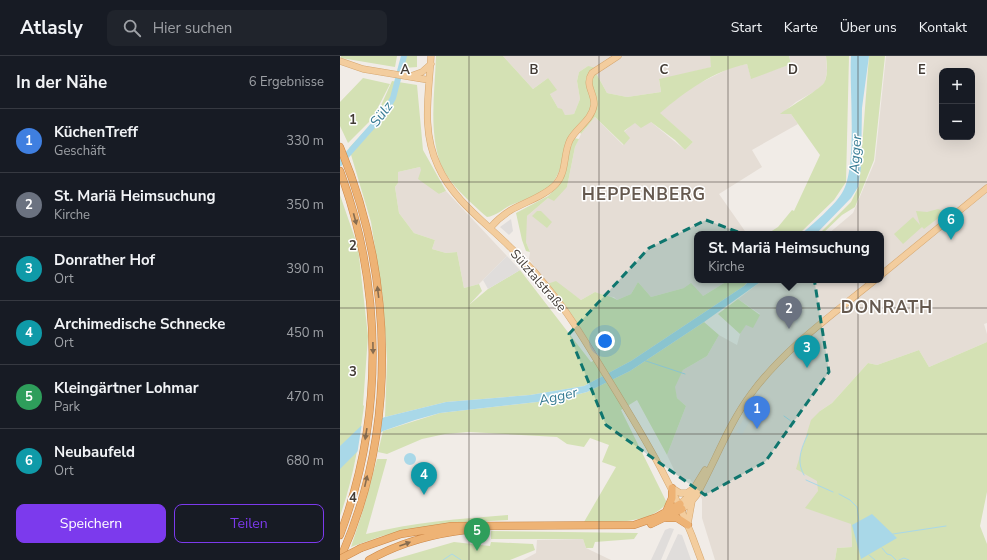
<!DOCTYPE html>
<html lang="de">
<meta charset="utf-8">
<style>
body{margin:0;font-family:"Nunito Sans",sans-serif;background:#20242c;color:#f1f3f6}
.controls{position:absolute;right:12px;top:12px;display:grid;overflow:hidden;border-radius:8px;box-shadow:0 4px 16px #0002}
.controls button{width:36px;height:36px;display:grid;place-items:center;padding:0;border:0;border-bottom:1px solid #363941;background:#171b24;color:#f1f3f6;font:20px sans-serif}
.you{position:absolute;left:265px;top:285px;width:14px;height:14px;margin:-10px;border:3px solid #fff;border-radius:50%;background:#1a73e8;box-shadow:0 0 0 6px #1a73e833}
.badge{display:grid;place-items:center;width:26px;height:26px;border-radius:50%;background:#7c3aed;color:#fff;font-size:13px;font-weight:700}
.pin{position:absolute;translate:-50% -33px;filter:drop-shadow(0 1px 2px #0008)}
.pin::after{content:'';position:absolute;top:21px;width:14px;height:12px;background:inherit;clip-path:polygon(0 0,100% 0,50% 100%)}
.popup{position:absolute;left:354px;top:175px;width:190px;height:52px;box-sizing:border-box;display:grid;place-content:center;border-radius:8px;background:#171b24;filter:drop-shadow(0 1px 3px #0005);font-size:13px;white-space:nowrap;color:#9ea1a6}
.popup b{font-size:15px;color:#f1f3f6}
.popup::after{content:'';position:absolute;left:50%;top:100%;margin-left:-8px;border:8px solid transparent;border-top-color:#171b24}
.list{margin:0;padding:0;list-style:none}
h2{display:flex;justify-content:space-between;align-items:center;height:52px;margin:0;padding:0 16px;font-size:17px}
h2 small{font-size:13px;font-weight:400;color:#9ea1a6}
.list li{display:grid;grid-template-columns:26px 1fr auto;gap:12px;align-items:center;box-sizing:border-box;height:64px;padding:0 16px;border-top:1px solid #363941}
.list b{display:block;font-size:15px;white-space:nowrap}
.list p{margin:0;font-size:13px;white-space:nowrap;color:#9ea1a6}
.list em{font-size:13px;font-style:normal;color:#9ea1a6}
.actions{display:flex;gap:8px;padding:12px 16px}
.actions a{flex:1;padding:9px 0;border:1px solid #7c3aed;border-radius:8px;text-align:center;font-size:14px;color:#7c3aed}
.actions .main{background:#7c3aed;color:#fff}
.icon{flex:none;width:22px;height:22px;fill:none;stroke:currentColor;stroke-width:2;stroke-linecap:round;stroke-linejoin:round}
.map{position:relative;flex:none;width:647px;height:504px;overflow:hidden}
header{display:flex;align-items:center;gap:24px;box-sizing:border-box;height:56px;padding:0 20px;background:#171b24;border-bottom:1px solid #363941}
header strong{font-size:19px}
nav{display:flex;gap:22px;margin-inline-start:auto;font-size:14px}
.search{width:280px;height:36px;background:#20242c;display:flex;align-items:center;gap:10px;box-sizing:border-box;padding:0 14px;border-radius:8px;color:#9ea1a6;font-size:15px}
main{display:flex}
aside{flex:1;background:#171b24}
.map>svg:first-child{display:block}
.residential{fill:#e5ddd5;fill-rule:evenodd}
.green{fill:#d4e1b4}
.parking{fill:#e0dddb}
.water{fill:#a9d8e8}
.pier{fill:#f1ece7}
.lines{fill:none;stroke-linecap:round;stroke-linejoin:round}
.stream{stroke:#a9d8e8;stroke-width:1}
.river{stroke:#a9d8e8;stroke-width:6}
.major-casing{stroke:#d6a770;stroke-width:7}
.highway-casing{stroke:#cb8646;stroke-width:8}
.major{stroke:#f3cd9e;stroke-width:6}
.highway{stroke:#eeb375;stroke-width:7}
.highway-bridge-casing{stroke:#cb8646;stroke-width:8;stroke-linecap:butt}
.highway-bridge{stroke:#eeb375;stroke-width:7}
.oneway{fill:#876c4f}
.marked{fill:#0f766e;fill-opacity:0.2;stroke:#0f766e;stroke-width:3;stroke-dasharray:8 5;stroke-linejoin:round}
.grid{fill:none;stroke:#433c36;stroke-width:1;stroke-opacity:0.55}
.labels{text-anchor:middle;stroke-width:3;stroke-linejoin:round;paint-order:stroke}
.street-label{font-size:13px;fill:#433c36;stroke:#fff}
.water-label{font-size:14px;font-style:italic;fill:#387c94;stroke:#fff}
.district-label{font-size:17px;font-weight:bold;letter-spacing:1px;fill:#65594f;stroke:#fff}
.grid-label{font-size:13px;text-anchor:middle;font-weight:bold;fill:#433c36;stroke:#fff;stroke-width:3;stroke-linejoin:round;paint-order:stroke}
</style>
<header>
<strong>Atlasly</strong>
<div class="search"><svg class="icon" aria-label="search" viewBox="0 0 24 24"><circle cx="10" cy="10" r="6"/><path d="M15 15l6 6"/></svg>Hier suchen</div>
<nav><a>Start</a><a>Karte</a><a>Über uns</a><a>Kontakt</a></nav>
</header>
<main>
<aside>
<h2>In der Nähe<small>6 Ergebnisse</small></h2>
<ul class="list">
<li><span class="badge" style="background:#3f7fe0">1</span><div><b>KüchenTreff</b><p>Geschäft</p></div><em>330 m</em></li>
<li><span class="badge" style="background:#6b7280">2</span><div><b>St. Mariä Heimsuchung</b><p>Kirche</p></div><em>350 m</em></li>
<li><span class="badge" style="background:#0f9aa8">3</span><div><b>Donrather Hof</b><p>Ort</p></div><em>390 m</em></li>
<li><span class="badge" style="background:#0f9aa8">4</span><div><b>Archimedische Schnecke</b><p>Ort</p></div><em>450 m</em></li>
<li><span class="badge" style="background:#2e9e5b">5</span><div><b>Kleingärtner Lohmar</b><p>Park</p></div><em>470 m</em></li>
<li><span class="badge" style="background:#0f9aa8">6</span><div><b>Neubaufeld</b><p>Ort</p></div><em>680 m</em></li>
</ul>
<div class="actions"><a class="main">Speichern</a><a>Teilen</a></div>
</aside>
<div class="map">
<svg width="647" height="504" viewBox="0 0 647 504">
<rect width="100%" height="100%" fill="#f1ece7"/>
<path class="residential" d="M163,0H276V4L282,0H370L372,11L319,24L321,36L287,41L267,37L256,17L248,10L239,16L237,25L240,43L234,58L225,59L218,52L210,38L208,22L193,33Z
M449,0H486L487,15L485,26L477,34L456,46L441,58H451L458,68L412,94L422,111L379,138L407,178H357V224H389L363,240L344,232L311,241L298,226L291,238L277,244L274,241L265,240L255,236L241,244L231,237L207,228L189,203L190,196L186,186L185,164L187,160L208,142L227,131L235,91L241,78L255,61L283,89L289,82L284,76L295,66H311L345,94L353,86L319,57L350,32L392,11L407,8L411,22L451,8Z
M546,0H647V267L644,268L647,278V286L589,311L579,294L537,309L528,307L492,347L480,355L478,435L511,468L512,491L497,492L495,504H375L362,462V443L350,423H342L336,418L327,399L346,350L337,342L334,331L343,314L367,300L379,279L397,289L400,278L406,268L420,258L398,243L423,224H541V178H488L513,157L535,105ZM602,15H632V81H602Z
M80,111L99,138L106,135L167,200L139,228L124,232L117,196L106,197L92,193L95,184L74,177L59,157L55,131L58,127V116Z
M243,483L246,492L271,504H183L196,497L197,484Z"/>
<path class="green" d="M1,0H57L55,11L1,2Z
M65,0H77V11L64,12Z
M96,0H163L193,33L208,22L217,34L210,38L218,52L222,53L225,59L234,58L240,43L237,25L239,16L248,10L256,12L250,16L246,25C247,31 251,36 252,42C254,58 240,64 233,76C229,82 228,91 225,99C213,136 207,135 171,149C163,153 156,160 147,161C130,146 106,126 99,103C89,70 95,34 96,0Z
M370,0H449L451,8L411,23L407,8C373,15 346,35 320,57L353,86L345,94L335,84L311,66L301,72L295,67L284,75L290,82L284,89L255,61L241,78L239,75L254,56L251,22L256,17L267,37L287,41L321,36L319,23L371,11Z
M486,0H509L506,126L494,144L459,178H427L438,171L452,154L454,155L480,99L451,58H440C449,51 483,32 485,25C488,17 487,8 486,0Z
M529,0H545L534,104L515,151L502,159L482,178H479L511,146L519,130Z
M23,22L50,28L32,63L8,87L0,70V46Z
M52,25L77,29L83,94L106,135L99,138L78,123L81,114L80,111L58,116V127L55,131L59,157L74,177L95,184L92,193L106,197L117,196L124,232L139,228L142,235L129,249L148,233L180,214L251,306L260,302L226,250L207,228L216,225L241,244L255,236C262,239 272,240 277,244L291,238L298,226L311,241L344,232L351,227L363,240L389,224H409L404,230L291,305L244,330L190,339L106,346L45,361L47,304L43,243L31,166L9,92L34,65Z
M234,82L239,83L235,91L227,131L214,145L208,142L187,160L186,186L190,196L186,195L182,184L176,157L208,140L217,131Z
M0,139L18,191L28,280L23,349L24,350C19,387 13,424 0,460Z
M598,153L606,156L584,173L582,171L563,188L554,178L573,161L580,169L576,155L587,156Z
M197,155H201L212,166L207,172L192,160Z
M398,243L420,259L413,272L406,269L400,278L378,258Z
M364,266L379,279L367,300L343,314L335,331L337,342L346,350L327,399L297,344L281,354L327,447C308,470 271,465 244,466L276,411L262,406L269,389L250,382L244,391L227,388L217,381L129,376L105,378L82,383L47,398L38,396L43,375L100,357L215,344L247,336L290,315Z
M647,286V436L640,470L647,488V504H495L497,492L512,491L511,468L465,452L478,435L477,425L456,413L471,364L480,355L492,347L528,307L537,309L579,294L589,311Z
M37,403H47L26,478C75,466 118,463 168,459V464L100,468L42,480L11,491L24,451Z
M151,475L298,477L294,483L255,486L253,492H246L243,483H151Z
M114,486L150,490L151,486L193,488L195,494L170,504H52Z"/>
<path class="parking" d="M171,163L173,175L169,179L160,171Z
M167,200L180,214L148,233L143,224Z
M450,250L463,255L457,268L447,263L446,260Z
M415,343L420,346L402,379L396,376Z
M330,472L334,473L321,504H311L325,474Z
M338,478L342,479L351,504H326Z"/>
<path class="water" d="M511,0H529L522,52L521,112L518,131L511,142L476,178H461C472,169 495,149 502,137C518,112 509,33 511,0Z
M410,224H423L364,266L290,315L247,336L215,344L100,357L75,364L43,375L17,396L0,413V390L21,370L45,361L106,346L190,339L244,330L291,305L404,230Z
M64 403a6 6 0 1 1 12 0a6 6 0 1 1-12 0Z
M532,458L557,482L521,503L512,469Z"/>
<path class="pier" d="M42,360L40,380L17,399L22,367Z"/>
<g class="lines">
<path class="stream" d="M303,304L345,318
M444,360L455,368
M464,419C456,405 461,393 468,378
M466,424L493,436
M499,438L510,444L517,451L519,465
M553,478L606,470
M542,492L547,498L551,499L556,504
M529,499L535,504
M103,504L112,498L121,504
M559,504L564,502L569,504"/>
<path class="river" d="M0,107L45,56L53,42L64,0"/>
<defs>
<path id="major" d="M91,0C89,38 81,74 98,110C113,144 145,166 170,191C183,203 196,217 207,231C231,260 249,292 269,324C306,384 338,437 361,504
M0,5L23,13L89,24
M71,20L82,16L91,8
M150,172C156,165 163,159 171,154C185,146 205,140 216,128C227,116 223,98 230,84C236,72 252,64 254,49C255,37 244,29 252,17L278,0
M541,219L647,132
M332,432L340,437H347L354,432L365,414
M340,448L353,436
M342,453L350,447L356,440C375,406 388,369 411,338C444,293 492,259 535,224
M348,467L352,445"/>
<path id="highway" d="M0,91C54,220 58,374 0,503
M0,115C43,232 44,362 0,479
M326,456L332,442V432
M327,462H337L348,469
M311,468L342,453
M21,492L61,478L112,470L294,469L317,461L340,448
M29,504C59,487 92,478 126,474"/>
</defs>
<use href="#major" class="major-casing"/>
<use href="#highway" class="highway-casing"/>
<use href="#major" class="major"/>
<use href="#highway" class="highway"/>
<defs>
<path id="highway-bridge" d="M0,503L21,492"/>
</defs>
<use href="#highway-bridge" class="highway-bridge-casing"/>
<use href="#highway-bridge" class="highway-bridge"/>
</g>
<defs><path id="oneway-solid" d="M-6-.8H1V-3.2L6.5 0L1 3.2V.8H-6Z"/></defs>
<g class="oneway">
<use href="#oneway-solid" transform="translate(15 163) rotate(75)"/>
<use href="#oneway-solid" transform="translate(38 236) rotate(-97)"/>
<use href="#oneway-solid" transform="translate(33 292) rotate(89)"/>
<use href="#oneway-solid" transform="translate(26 378) rotate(99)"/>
<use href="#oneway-solid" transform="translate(26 425) rotate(-77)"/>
<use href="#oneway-solid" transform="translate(65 488) rotate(-20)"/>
</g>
<path class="marked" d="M366,164L471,203L489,316L425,406L365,439L266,369L229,278L309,192Z"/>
<path class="grid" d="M129,0V504M259,0V504M388,0V504M518,0V504M0,126H647M0,252H647M0,378H647"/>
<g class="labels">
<g class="street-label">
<text transform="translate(199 224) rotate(49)" y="5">Sülztalstraße</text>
</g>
<g class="water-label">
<text transform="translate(41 58) rotate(-53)" y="5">Sülz</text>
<text transform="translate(515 98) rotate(-86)" y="5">Agger</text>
<text transform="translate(218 340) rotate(-13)" y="5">Agger</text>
</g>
<g class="district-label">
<text x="304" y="144">HEPPENBERG</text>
<text x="547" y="257">DONRATH</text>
</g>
</g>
<g class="grid-label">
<text x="65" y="18">A</text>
<text x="194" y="18">B</text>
<text x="324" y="18">C</text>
<text x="453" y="18">D</text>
<text x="582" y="18">E</text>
<text x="13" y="68">1</text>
<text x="13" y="194">2</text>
<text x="13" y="320">3</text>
<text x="13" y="446">4</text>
</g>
</svg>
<div class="controls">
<button>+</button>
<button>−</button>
</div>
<div class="you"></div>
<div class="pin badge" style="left:417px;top:373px;background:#3f7fe0">1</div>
<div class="pin badge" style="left:449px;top:273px;background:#6b7280">2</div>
<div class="popup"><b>St. Mariä Heimsuchung</b>Kirche</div>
<div class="pin badge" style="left:467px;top:312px;background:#0f9aa8">3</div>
<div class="pin badge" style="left:84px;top:439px;background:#0f9aa8">4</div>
<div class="pin badge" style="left:137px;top:495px;background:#2e9e5b">5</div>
<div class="pin badge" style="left:611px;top:184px;background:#0f9aa8">6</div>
</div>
</main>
